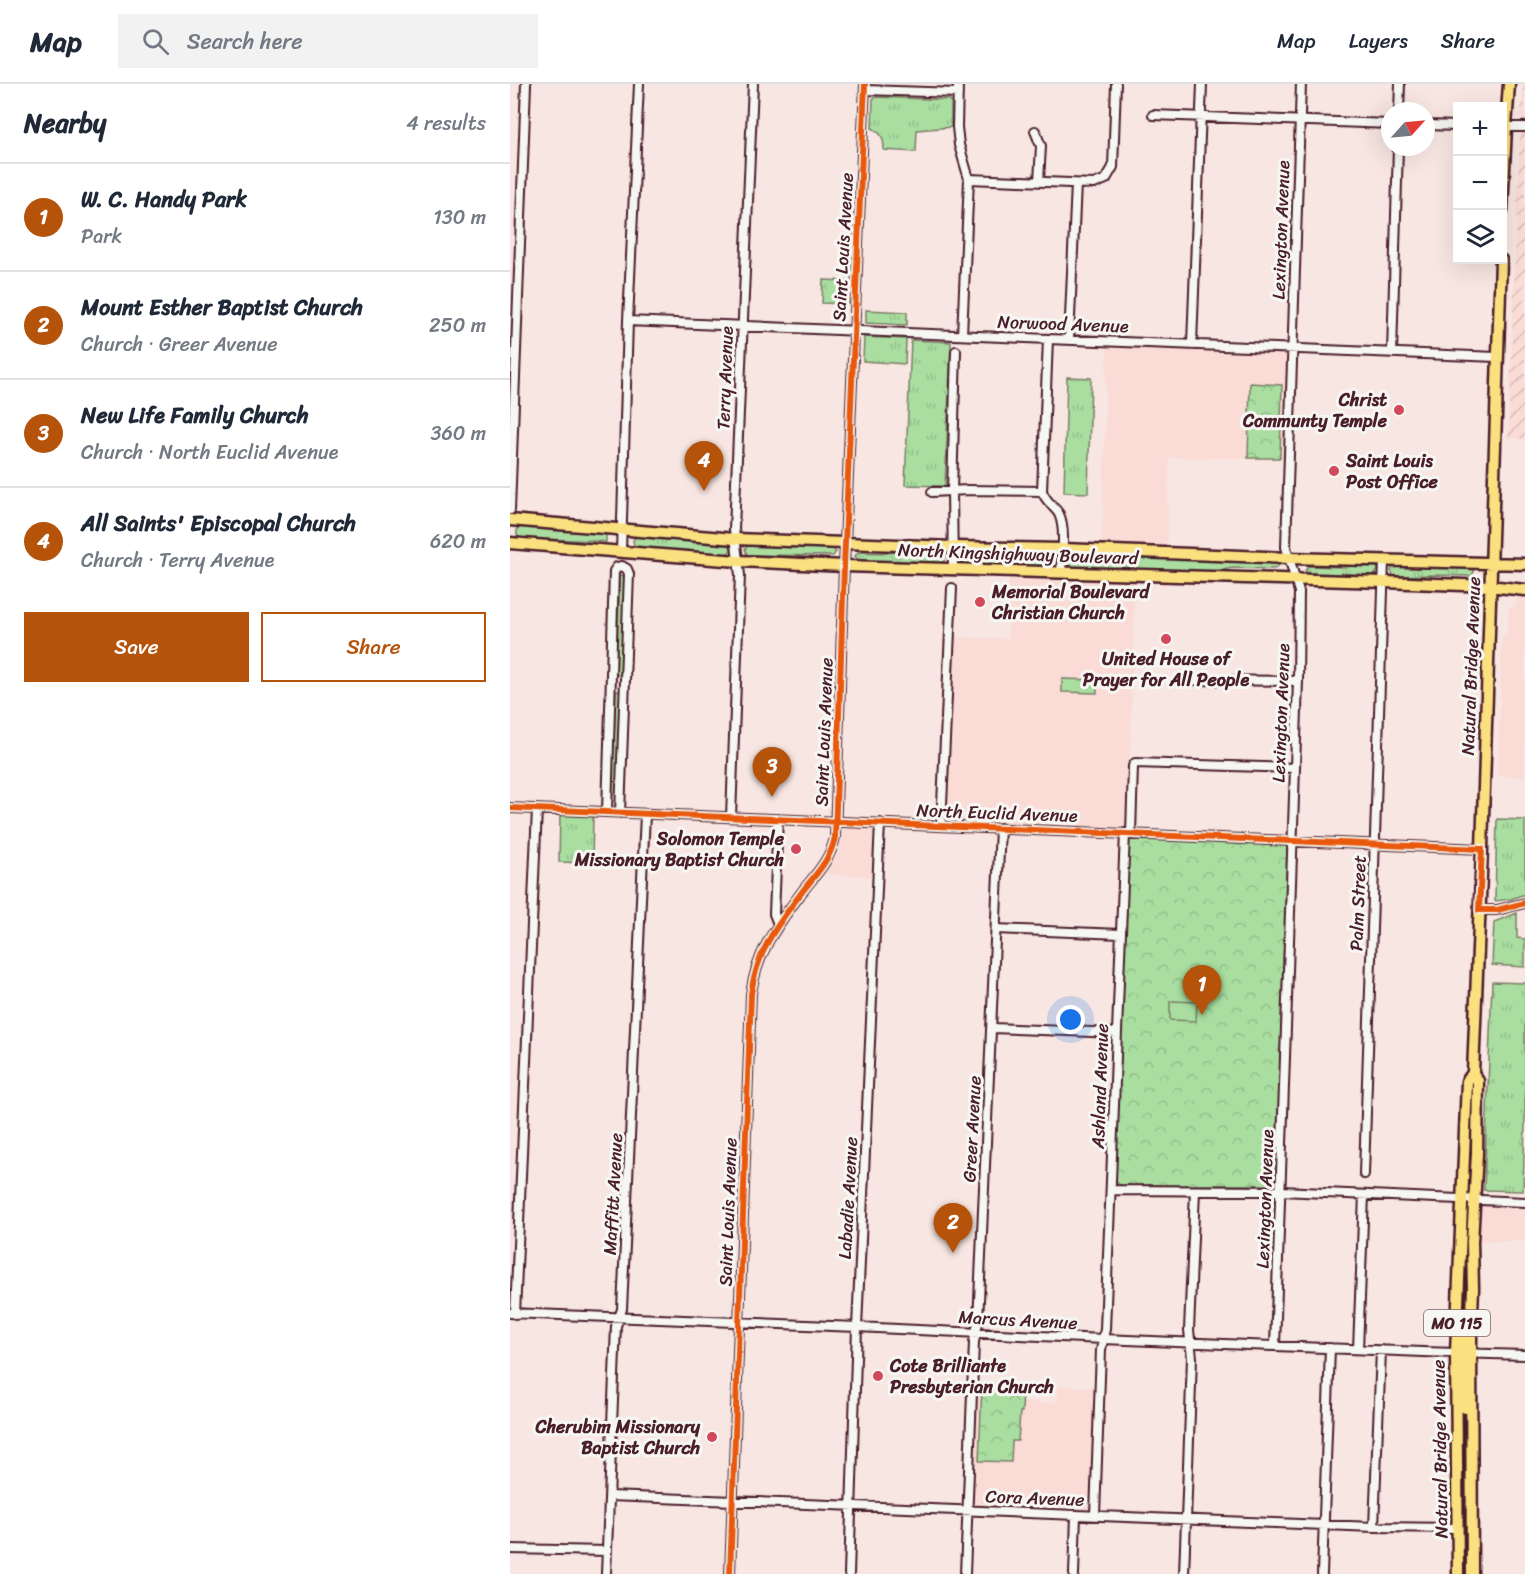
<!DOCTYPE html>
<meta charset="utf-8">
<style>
body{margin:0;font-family:Sriracha,sans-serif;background:#f2f2f3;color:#1f2937}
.controls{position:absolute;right:18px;top:18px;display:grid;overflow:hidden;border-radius:0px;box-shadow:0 6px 24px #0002}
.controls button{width:54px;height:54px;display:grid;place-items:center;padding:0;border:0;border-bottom:2px solid #e0e1e3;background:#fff;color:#1f2937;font:30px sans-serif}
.compass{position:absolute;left:871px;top:18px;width:54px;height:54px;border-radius:50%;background:#fff;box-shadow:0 6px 24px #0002;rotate:63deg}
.you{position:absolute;left:561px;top:936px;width:21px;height:21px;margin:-15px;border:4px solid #fff;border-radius:50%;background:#1a73e8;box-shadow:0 0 0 9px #1a73e833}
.badge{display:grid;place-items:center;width:39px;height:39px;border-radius:50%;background:#b45309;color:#fff;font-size:20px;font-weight:700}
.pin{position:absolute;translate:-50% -50px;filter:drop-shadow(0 2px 3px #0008)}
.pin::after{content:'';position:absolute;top:32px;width:21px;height:18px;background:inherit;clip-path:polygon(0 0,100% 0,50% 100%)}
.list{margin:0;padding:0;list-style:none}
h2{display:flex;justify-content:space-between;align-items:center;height:78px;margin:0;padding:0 24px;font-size:26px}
h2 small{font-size:20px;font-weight:400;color:#747a83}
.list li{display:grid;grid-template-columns:39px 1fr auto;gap:18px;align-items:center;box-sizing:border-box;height:108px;padding:0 24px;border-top:2px solid #e0e1e3}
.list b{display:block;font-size:22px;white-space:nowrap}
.list p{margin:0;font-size:20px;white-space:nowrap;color:#747a83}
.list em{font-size:20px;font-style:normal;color:#747a83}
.actions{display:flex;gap:12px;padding:18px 24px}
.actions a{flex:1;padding:14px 0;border:2px solid #b45309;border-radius:0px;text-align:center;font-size:21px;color:#b45309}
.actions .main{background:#b45309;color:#fff}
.icon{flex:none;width:33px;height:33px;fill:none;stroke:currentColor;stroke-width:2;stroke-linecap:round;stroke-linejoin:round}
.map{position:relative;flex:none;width:1015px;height:1490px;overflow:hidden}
header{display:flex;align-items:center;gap:36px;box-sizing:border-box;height:84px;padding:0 30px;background:#fff;border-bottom:2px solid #e0e1e3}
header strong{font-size:28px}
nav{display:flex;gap:33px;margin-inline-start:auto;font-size:21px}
.search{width:420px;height:54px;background:#f2f2f3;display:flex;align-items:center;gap:15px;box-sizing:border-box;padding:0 21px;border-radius:0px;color:#747a83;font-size:22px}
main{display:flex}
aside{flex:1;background:#fff}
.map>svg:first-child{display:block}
.built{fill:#fadbd6}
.industrial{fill:url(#industrial-furrows)}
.grass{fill:url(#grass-tufts);stroke:#7a7e66;stroke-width:1.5}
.park{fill:url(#park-crowns);stroke:#7a7e66;stroke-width:1.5}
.pitch{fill:#a9dea0;stroke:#7a7e66;stroke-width:1.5}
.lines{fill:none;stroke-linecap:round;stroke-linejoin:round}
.minor-casing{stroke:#4a1f2b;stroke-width:12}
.major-casing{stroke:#4a1f2b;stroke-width:15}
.minor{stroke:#f6f6f2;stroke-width:8}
.major{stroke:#fbe080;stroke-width:10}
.cycleway-casing{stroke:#f6f6f2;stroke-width:10}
.cycleway{stroke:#e8590c;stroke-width:6}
.poi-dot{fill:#d1495b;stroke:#f6f6f2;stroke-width:2}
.labels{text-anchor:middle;stroke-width:6;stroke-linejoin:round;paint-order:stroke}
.shield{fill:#f6f6f2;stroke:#7e6067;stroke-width:1.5}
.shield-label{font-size:16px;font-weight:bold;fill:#4a1f2b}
.street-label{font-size:18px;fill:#4a1f2b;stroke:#f6f6f2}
.poi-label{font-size:18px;font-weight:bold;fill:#4a1f2b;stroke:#f6f6f2;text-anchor:end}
</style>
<header>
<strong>Map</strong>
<div class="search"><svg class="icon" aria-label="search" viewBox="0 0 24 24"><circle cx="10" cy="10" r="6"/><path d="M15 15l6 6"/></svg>Search here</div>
<nav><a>Map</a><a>Layers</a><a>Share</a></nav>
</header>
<main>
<aside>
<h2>Nearby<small>4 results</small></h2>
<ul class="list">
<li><span class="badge">1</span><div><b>W. C. Handy Park</b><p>Park</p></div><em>130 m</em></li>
<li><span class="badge">2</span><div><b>Mount Esther Baptist Church</b><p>Church · Greer Avenue</p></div><em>250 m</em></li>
<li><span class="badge">3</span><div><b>New Life Family Church</b><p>Church · North Euclid Avenue</p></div><em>360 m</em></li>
<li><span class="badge">4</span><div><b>All Saints' Episcopal Church</b><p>Church · Terry Avenue</p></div><em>620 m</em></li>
</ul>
<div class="actions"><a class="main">Save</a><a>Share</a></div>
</aside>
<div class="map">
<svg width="1015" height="1490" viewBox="0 0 1015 1490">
<defs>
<pattern id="industrial-furrows" width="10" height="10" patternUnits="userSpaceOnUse" patternTransform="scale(1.5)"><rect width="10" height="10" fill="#fadbd6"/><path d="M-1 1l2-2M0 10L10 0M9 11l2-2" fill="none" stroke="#d8bcb8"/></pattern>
<pattern id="grass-tufts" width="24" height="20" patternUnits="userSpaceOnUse" patternTransform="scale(1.5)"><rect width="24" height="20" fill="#a9dea0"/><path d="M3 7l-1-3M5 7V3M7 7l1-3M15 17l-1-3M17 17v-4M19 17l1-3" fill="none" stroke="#93be8a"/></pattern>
<pattern id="park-crowns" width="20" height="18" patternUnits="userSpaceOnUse" patternTransform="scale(1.5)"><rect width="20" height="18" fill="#a9dea0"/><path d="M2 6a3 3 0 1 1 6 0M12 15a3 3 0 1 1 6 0" fill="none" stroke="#93be8a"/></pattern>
</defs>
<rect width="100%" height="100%" fill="#f8e6e2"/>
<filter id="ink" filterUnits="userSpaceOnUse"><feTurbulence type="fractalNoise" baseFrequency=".0167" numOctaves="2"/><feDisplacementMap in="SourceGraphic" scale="12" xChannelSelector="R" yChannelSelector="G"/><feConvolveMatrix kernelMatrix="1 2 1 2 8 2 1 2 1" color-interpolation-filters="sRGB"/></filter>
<g filter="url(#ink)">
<path class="built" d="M597,262L776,270L774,375L659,373L657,463L592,461Z
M499,492L625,495L618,740L615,744L439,738L437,735L444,553L498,555Z
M1007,513H1015V693L988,692L992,552H997L999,523H1005Z
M338,743L361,744L364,747L362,792L316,790L329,767L333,745Z
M973,1122L1015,1123V1157H970L971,1125Z
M467,1300L509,1302L513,1305V1318L547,1319L548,1304L551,1302L585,1304L582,1419L581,1423L578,1425L468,1421L464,1419L462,1414Z"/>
<path class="industrial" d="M1013,0H1015V355L998,354L1010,48Z"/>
<path class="grass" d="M366,13L440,16L441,18V43L407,46L406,68L374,66C374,55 372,49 362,44L363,15Z
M313,196L339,197L338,220L312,219Z
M356,226L397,228V241L356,239Z
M354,253L396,255L395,280L353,277Z
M401,256L441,258L435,402L395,401Z
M557,293L581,294L578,409L554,408Z
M11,443L96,450V458C67,455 38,456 9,454L7,451V446Z
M127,452L218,460L220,461L221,466L217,470L127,463L124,462L123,456Z
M238,461L323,465L326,468L323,472L240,471H237L235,465Z
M411,467L432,468L435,472L434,477L432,479L348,476L345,472L348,468L373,469Z
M455,469L538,471L541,472V478L538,482L456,480L452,478L450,476L452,470Z
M562,471L767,478L769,481L764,485L723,484L704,487L564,483L558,480V474Z
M863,480L867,483L868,486L865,491L799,489L795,487L798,482L834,483Z
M885,481L961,483L964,487L962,492L919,491L887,492H884L881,487L883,482Z
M110,492H116L112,591H106Z
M106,607H112L108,710H102Z
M50,731L83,732L82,779L49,778Z
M987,735L1015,736V810L1001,815L985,817Z
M1007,829V854L1015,855V883L982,881L984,838Z
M982,898L1015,899V1039L1013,1107L974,1106Z"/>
<path class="park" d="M740,299L772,301L770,374H738Z
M552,595L587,596V609L552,608Z
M623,755L776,761L777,763L766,1101H610L605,1097L618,758L619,756Z
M472,1300L509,1302L513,1305L512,1328H510L508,1357H502L501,1378L469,1377Z"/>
<path class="pitch" d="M660,917L687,918L686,937L660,936Z"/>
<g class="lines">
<defs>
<path id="minor" d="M448,0L447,43L449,61L459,95L452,251
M355,6L448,9
M889,27L890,0
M643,31L880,40
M916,41L948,42
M992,43H1015
M525,47L531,62L529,97
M459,95L584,100L596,95L603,83L606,0
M118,237L538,255L987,273
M538,255L532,407C536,418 544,422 549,430C556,445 552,472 551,488
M559,255L566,100
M682,260L692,0
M882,269L888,63
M422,408L457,406L532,407
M0,426L16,0
M111,468L118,237L129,0
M443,485L442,407L446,267
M675,596L788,597
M0,724L972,765
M97,728L104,487L107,483L112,482L117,485L119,490L110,729
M221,733L230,491L224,445L243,0
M268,735L264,830L268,840
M431,742L442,504
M621,750L623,682L625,679L784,684
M969,826H987L1015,819
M486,845L611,850
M482,944L607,949
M854,1090L874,476
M601,1106L771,1107L1015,1118
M0,1229L347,1243L593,1255L913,1268L1015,1271
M5,1230L27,725
M765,1262L788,597L789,508L776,463L791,0
M848,1265L854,1111
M100,1412L864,1443L948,1444
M585,1431L591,1266L595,1245L615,749
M864,1443L871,1266
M0,1465L97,1467
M96,1490L106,1242L112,1225L135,730
M220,1490L241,910C247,865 269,839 295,804C308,788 321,774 325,753L334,482L355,0
M339,1490L347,1243L370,739
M455,1490L464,1258L468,1239L490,744
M564,1490L566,1431
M674,1490L682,1274L679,1246L685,1107
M812,1490L820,1264"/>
<path id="major" d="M992,127L996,43L999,0
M0,436L225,455L443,463L553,465L779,474L1015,480
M0,459L228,477L334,482L874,498L979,502L1015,506
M954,1252L955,1324
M948,1490L946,1269L957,997L963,989L972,765L991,176
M962,1490L961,1254L963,1205L962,1158L967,1069L968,997L963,989"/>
</defs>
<use href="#minor" class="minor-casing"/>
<use href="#major" class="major-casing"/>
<use href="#minor" class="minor"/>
<use href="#major" class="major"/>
<defs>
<path id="cycleway" d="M0,724L972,765L969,826H987L1015,819
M220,1490L241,910C247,865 269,839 295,804C308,788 321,774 325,753L334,482L355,0"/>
</defs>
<use href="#cycleway" class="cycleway-casing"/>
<use href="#cycleway" class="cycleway"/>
</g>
</g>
<g class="poi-dot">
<circle cx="889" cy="326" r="6"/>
<circle cx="824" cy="387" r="6"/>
<circle cx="470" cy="518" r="6"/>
<circle cx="656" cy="555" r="6"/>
<circle cx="286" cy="765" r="6"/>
<circle cx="368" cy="1292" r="6"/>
<circle cx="202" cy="1353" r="6"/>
</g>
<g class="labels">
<rect class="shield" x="914" y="1226" width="66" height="26" rx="4.5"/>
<g class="shield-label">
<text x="947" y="1245">MO 115</text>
</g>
<g class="street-label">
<text transform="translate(771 146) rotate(-88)" y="6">Lexington Avenue</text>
<text transform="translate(333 163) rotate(-87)" y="6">Saint Louis Avenue</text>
<text transform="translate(553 240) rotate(2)" y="6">Norwood Avenue</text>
<text transform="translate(215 294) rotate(-88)" y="6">Terry Avenue</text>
<text transform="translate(508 470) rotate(2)" y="6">North Kingshighway Boulevard</text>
<text transform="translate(961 582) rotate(-88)" y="6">Natural Bridge Avenue</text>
<text transform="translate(771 629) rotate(-88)" y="6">Lexington Avenue</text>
<text transform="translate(314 648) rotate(-88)" y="6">Saint Louis Avenue</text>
<text transform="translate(487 729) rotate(2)" y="6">North Euclid Avenue</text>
<text transform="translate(848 819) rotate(-88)" y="6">Palm Street</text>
<text transform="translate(590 1002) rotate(-88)" y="6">Ashland Avenue</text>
<text transform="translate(462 1045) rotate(-87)" y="6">Greer Avenue</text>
<text transform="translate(103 1110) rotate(-87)" y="6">Maffitt Avenue</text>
<text transform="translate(338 1114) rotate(-87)" y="6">Labadie Avenue</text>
<text transform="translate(755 1115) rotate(-88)" y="6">Lexington Avenue</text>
<text transform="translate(218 1128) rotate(-88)" y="6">Saint Louis Avenue</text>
<text transform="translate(508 1236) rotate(3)" y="6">Marcus Avenue</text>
<text transform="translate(930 1365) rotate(-91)" y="6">Natural Bridge Avenue</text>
<text transform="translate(525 1414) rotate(2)" y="6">Cora Avenue</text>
</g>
<g class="poi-label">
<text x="877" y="322">Christ<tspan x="877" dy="21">Communty Temple</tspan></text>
<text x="836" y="383" text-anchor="start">Saint Louis<tspan x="836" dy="21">Post Office</tspan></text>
<text x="482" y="514" text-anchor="start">Memorial Boulevard<tspan x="482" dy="21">Christian Church</tspan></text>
<text x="656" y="581" text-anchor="middle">United House of<tspan x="656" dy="21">Prayer for All People</tspan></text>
<text x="274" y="761">Solomon Temple<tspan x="274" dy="21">Missionary Baptist Church</tspan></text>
<text x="380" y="1288" text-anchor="start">Cote Brilliante<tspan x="380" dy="21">Presbyterian Church</tspan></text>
<text x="190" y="1349">Cherubim Missionary<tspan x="190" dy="21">Baptist Church</tspan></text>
</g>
</g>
</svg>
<div class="controls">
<button>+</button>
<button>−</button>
<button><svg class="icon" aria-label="layers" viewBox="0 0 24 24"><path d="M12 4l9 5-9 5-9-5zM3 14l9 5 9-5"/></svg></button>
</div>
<svg class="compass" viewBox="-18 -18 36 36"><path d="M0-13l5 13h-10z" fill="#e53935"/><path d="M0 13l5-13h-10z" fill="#747a83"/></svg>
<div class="you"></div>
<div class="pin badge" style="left:692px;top:931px">1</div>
<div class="pin badge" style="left:443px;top:1169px">2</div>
<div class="pin badge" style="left:262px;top:713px">3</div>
<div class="pin badge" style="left:194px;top:407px">4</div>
</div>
</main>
